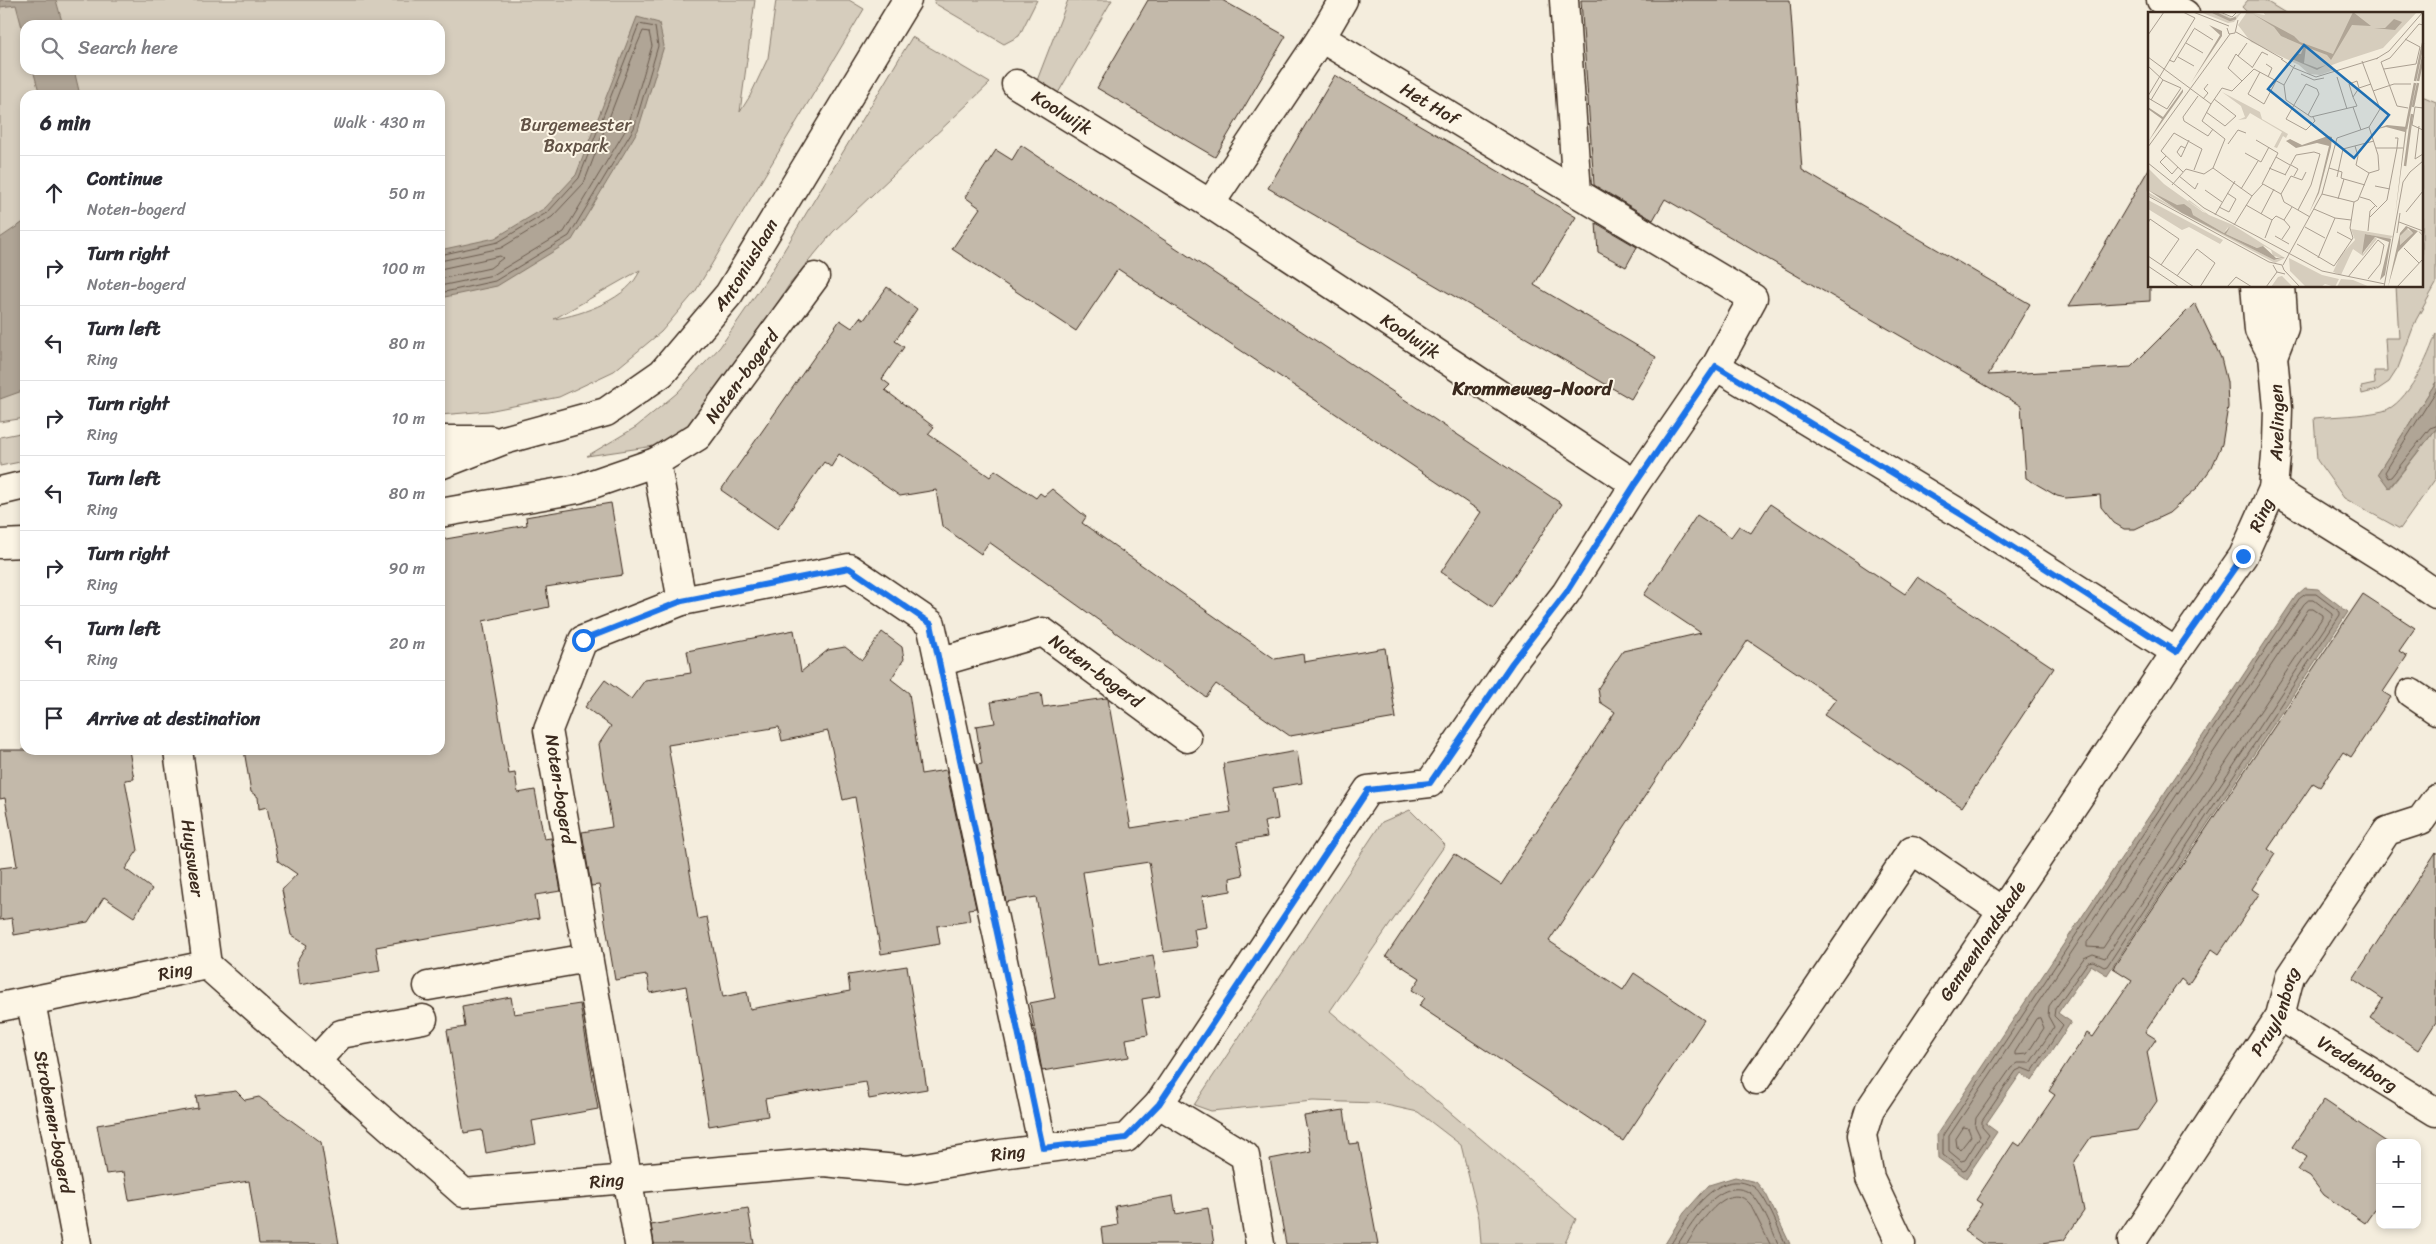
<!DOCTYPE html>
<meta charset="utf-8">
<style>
body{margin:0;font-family:Sriracha,sans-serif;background:#f7f7f7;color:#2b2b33}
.controls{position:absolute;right:15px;bottom:15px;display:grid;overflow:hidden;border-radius:10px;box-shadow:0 2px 8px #0003}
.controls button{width:45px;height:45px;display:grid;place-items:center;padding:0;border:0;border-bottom:1px solid #e1e1e2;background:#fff;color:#2b2b33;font:25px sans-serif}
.stop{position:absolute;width:15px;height:15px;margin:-11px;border:4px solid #1a73e8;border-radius:50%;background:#fff}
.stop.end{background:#1a73e8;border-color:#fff;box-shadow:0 1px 5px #0008}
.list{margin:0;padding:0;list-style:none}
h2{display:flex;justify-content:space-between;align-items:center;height:65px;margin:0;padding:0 20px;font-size:21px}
h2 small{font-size:16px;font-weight:400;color:#7c7c81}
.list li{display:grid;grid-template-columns:32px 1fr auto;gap:15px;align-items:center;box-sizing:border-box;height:75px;padding:0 20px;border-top:1px solid #e1e1e2}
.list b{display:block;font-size:19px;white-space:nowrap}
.list p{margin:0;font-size:16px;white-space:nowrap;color:#7c7c81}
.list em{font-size:16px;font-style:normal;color:#7c7c81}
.icon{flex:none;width:28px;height:28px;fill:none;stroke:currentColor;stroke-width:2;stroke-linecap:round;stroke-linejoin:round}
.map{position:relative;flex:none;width:2436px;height:1244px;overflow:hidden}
.search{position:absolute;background:#fff;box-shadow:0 2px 8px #0003;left:20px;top:20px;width:425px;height:55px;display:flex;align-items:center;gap:12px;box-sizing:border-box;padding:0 18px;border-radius:15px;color:#7c7c81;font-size:19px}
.panel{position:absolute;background:#fff;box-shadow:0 2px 8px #0003;left:20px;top:90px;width:425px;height:665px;border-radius:15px}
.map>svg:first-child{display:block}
.green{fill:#d6cdbd;stroke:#887c6e;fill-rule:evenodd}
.water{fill:#b0a596;stroke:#817466}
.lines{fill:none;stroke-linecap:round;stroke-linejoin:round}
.shore{stroke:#6a5b4e;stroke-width:1}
.building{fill:#c3b9aa;stroke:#3b2a1e}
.minor-casing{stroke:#3b2a1e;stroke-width:31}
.major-casing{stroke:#3b2a1e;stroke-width:31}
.minor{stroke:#fcf5e5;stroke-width:28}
.major{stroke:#fcf5e5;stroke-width:28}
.route{stroke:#1a73e8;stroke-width:6}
.labels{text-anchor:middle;stroke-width:4;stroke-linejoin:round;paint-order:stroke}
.street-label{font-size:18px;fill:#3b2a1e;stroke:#fcf5e5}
.park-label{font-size:18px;fill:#625346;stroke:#fcf5e5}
.neighbourhood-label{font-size:19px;font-weight:bold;fill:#3b2a1e;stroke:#fcf5e5}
.inset-river{fill:none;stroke:#b0a596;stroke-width:2.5}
.inset-road{fill:none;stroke:#aa9f91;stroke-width:1}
.view{fill:#1f6fb2;fill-opacity:0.15;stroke:#1f6fb2;stroke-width:2.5}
.inset-edge{fill:none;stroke:#3b2a1e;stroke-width:2.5}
</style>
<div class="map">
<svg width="2436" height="1244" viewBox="0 0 2436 1244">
<rect width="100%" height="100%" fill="#f4eddd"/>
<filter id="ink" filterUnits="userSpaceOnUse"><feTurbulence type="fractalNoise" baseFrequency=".02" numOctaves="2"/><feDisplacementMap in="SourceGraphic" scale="10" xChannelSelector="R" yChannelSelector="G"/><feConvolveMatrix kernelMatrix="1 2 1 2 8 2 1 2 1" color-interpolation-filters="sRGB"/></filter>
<g filter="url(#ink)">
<path class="green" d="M0,0H755L740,112L750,96L768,58L776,0H849L864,9L695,292L661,332L614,371L559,397L488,411L440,415V95H25V418L0,422ZM25,25H440V70H25ZM640,270C630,298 582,315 554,319Z
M935,0H1037L1019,36L1004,44L934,3Z
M1068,0H1112L1054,100L1036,83Z
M2248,0H2264L2287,14H2249L2242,7Z
M912,37L990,83L833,232L789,285L688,441L587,456L636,427L677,393L720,347L768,277Z
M2422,96L2436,102V284L2416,320L2398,368L2389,382L2377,390L2362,394L2361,387L2375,384L2374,371H2387L2385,338H2399L2396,286H2422Z
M2436,333V382L2378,473L2390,488L2436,429V478L2400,529L2344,498L2317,460L2314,418C2336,416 2362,416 2383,411C2407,405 2430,354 2436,333Z
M25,432V461L0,466V437Z
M1410,810L1445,845L1330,1011L1576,1219L1564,1244H1481L1479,1218L1461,1145L1418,1112L1377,1103L1313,1101L1211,1111L1194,1105L1382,822Z"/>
<path class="water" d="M0,0H56L63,25H25V39L16,5L0,7Z
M637,17L659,23L664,46L638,130L572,240L497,286L440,298V250L495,238L545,208L576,175Z
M33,70H74L80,95H40Z
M25,221V390L0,399V238Z
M2436,382V429L2389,488L2378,473Z
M2305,588L2318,589L2348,612L2107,975L2091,965L2058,1013L2071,1022L2032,1081L2021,1073L1986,1124L1997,1132L1966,1178L1938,1158L1937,1134L2296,596Z
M1735,1177L1756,1182L1766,1194L1790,1244H1665L1684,1213L1709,1185Z"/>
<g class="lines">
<path class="shore" d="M440,255L498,242L548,212L579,178L639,24L655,27L658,46L634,128L569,236L495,281L440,293
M440,261L501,248L552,217L584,183L637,45L643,31L649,32L652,46L628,126L564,232L493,275L440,286
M440,269L500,256L503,258L490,268L440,279
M2436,391L2385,472L2388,478L2391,477L2430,428L2436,426
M2306,594H2316L2340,612V615L2107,966L2104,967L2093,961L2088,962L2055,1009L2054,1016L2063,1025L2032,1072L2022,1068L2016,1071L1982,1121V1127L1989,1135L1966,1169L1963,1170L1943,1155V1135L2299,599Z
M2309,600H2314L2332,614V617L2105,958L2093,954L2084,958L2049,1006L2048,1016L2054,1027L2030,1063H2018L2011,1068L1976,1118L1975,1126L1980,1136L1965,1160L1961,1161L1949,1151V1136L2304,604Z
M2309,609H2313L2322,615V618L2103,948L2087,947V943Z
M2040,1018L2044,1028L2027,1054L2015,1055V1052L2036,1019Z
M1964,1127L1968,1128L1971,1136L1960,1150L1957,1147L1956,1139Z
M1671,1244C1686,1219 1717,1165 1754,1187C1765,1194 1780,1231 1785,1244
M1678,1244C1691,1224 1720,1174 1750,1193C1760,1199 1774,1233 1778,1244
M1687,1244C1697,1227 1728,1177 1750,1204L1770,1244"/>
</g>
<path class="building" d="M1148,0H1222L1286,36L1215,157L1097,88Z
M1581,0H1790L1802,170L2030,304L1988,375L2131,367L2195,303L2221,358L2227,382L2228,407L2222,444L2212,467L2197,488L2169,513L2135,529H2124L2114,523L2101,507L2100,495L2066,498L2057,496L2026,478L2021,406L1665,199L1653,220L1594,185Z
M1335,75L1576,217L1534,285L1656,357L1631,399L1268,188Z
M1021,145L1562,504L1493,607L1441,572L1481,512L1302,391L1118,269L1076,331L952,249L980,208L965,197L996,150L1012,160Z
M2150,167V301L2069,306Z
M1596,223L1637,247L1626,267L1598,252Z
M887,287L917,309L895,341L904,347L882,379L890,385L885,390L934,427L928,434L990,477L995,470L1036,498L1040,493L1044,496L1052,489L1086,517L1082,523L1275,659L1303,654L1304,662L1385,648L1396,718L1290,736L1216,684L1206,697L989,542L981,554L942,526L936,490L900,496L839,454L831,467L824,462L777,529L721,490L840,320L852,328L860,317L864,320Z
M611,503L623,575L546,587L549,607L483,621L509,774L515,773L518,793L535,790L544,839L551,838L561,891L535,895L539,918L376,947L380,971L299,985L296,963L307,945L291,935L282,890L297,874L278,861L267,807L259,809L258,797L251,792L244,750H440V540L527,525L526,517L531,516Z
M1770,504L1905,594L1917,577L2054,668L1962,807L1824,715L1836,699L1748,640L1549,941L1623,990L1634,973L1704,1020L1623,1141L1419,1006L1425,998L1412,990L1420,978L1386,956L1454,854L1501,885L1615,712L1600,702L1598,688L1623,651L1701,633L1644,595L1697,515L1731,537L1739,526L1751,533Z
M2363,594L2415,628L2399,651L2407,656L2383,692L2391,697L2351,757L2343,752L2320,787L2313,783L2268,849L2275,854L2252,889L2259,894L2219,954L2212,949L2188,985L2181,979L2145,1032L2156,1039L2147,1052L2157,1101L2137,1130L2091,1137L2082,1150L2074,1161L2084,1211L2064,1240L2035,1244H1983L1964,1231L1982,1204L1976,1200L2014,1142L2020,1146L2055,1095L2049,1091L2087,1033L2093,1037L2132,980L2113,968Z
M794,630L801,672L828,650L845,647L862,660L882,632L902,647L904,659L891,679L909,693L921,774L946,770L976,908L968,909L970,921L937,926L940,944L881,954L855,797L843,800L828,731L782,741L779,727L668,745L698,919L707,917L723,997L747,992L750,1009L817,997L850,991L848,975L907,966L927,1089L869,1099L866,1082L799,1093L765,1099L768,1116L709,1126L686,986L650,993L647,975L615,980L599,885L591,886L582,832L612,827L599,744L611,726L585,707L605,680L631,699L645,680L691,673L687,651Z
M1041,693L1043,707L1106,698L1108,699L1131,828L1231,812L1223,764L1297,751L1302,783L1273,788L1278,819L1264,822L1267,837L1237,842L1243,875L1230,878L1231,891L1202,896L1207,927L1194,929L1197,947L1164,952L1149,862L1083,872L1098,965L1153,955L1160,996L1142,999L1148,1035L1126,1039L1129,1057L1042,1071L1030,1003L1055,998L1036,897L1006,902L977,765L982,764L976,726L995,723L991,702Z
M0,750H129L134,779L125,780L138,850L125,869L152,889L134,917L104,897L88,922L14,935L12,918L0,920V868L17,866L5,798L0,799Z
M2436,852V1022L2418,1050L2370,1018L2383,999L2353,979Z
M511,997L514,1014L580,1004L598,1109L532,1121L536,1144L486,1153L482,1130L464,1133L447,1030L465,1027L462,1006Z
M236,1091L245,1100L259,1097L321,1142L339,1244H259L249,1181L129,1200L124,1172L106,1174L97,1125L198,1108L196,1096Z
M2324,1100L2388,1143H2380V1202L2365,1223L2324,1195L2310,1177L2298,1170L2307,1157L2292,1147Z
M1344,1110L1349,1144L1359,1143L1378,1244H1286L1270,1159L1311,1151L1304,1116Z
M1173,1196L1176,1214L1208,1208L1214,1244H1103L1101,1228L1118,1225L1115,1206Z
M748,1208L754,1244H654L651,1225Z"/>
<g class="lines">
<defs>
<g id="minor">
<path id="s1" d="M1343,0L1321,38L1577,193"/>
<path d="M1564,0L1577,193L1753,298L1716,366"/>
<path d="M2161,0L2185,14"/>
<path id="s2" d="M1016,84L1210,204L1635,484"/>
<path d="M1210,204L1321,38"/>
<path d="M2273,356L2284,328L2281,286"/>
<path d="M656,462L682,601"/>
<path d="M2273,489L2390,562L2436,594"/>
<path id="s3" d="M440,513L578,489L656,462L698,436L815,277"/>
<path id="s4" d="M939,662L1043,632L1187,738"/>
<path d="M2411,693L2436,710"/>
<path id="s5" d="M178,750L207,965"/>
<path d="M428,986L588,958"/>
<path id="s6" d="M31,1002L77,1244"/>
<path id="s7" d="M0,1007L207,965L464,1193L824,1162L907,1170L1001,1154L1126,1138L1159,1104L1368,790L1430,783L1512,663L1566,593L1635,484L1716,366L1967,518L2176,652"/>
<path id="s8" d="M2280,1016L2436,1112"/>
<path d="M316,1061L341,1034L423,1019"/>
<path d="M1756,1080L1912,850L2002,911"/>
<path d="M1159,1104L1245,1156L1260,1244"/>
<path d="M639,1244L548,730L583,640L682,601L849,568L931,624L1043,1148"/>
<path id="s9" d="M1901,1244L1870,1178L1862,1135L1870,1109L2176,652L2243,556L2273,489L2277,443L2278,408L2273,356L2259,330L2255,286"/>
<path id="s10" d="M2133,1244L2132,1241L2280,1016L2290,976L2387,831L2421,820L2436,799"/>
</g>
<g id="major">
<path d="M440,440H490"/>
<path id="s11" d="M440,465L504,440L606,412L662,373L729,294L907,0"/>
<path d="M0,491L25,485"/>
<path d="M0,544L25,543"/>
</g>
</defs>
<use href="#minor" class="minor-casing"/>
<use href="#major" class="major-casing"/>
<use href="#minor" class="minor"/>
<use href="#major" class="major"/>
</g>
</g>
<g class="lines" filter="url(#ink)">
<path class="route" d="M583,640L682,601L849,568L931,624L1043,1148L1126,1138L1159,1104L1368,790L1430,783L1512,663L1566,593L1635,484L1716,366L1967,518L2176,652L2243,556"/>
</g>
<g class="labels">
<g class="street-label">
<text dy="6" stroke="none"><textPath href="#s1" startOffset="171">Het Hof</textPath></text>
<text dy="6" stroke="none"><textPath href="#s2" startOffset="54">Koolwijk</textPath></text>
<text dy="6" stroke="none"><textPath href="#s11" startOffset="380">Antoniuslaan</textPath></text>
<text dy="6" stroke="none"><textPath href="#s2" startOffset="468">Koolwijk</textPath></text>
<text dy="6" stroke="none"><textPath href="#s3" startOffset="346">Noten-bogerd</textPath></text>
<text dy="6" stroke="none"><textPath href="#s9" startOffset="951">Avelingen</textPath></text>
<text dy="6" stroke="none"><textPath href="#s9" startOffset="856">Ring</textPath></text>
<text dy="6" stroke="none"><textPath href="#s4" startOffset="174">Noten-bogerd</textPath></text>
<text transform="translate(560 789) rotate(81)" y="6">Noten-bogerd</text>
<text dy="6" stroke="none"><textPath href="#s5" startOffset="109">Huysweer</textPath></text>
<text dy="6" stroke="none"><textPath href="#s9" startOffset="346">Gemeenlandskade</textPath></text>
<text dy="6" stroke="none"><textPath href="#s7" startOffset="179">Ring</textPath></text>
<text dy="6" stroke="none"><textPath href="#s10" startOffset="275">Pruylenborg</textPath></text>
<text dy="6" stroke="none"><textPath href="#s8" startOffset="91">Vredenborg</textPath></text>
<text dy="6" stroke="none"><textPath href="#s6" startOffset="122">Strobenen-bogerd</textPath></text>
<text dy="6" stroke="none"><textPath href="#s7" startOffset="1102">Ring</textPath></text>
<text dy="6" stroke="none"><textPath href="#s7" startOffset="698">Ring</textPath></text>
</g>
<g class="park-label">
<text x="576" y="131">Burgemeester<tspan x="576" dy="21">Baxpark</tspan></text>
</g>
<g class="neighbourhood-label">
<text x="1532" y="395">Krommeweg-Noord</text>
</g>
</g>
<g transform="translate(2148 12)">
<rect width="275" height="275" fill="#f4eddd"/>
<path d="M71,0L84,6L94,0L86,10L80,11L52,0ZM99,0L117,3L115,0H205L201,13L207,0H269L235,36L192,50L184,53L180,57L184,54L186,58L172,63L161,62L151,53L103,30L90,13ZM74,80L112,100L114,107L140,122L138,126L135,124L129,136L126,135L134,120L102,101L98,107L90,108L97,105L93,94ZM0,156L16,172L55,200L58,201L40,189L41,188L61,203L85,213L137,246L127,251L0,183V180L22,193L126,248L135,246L125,244L123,238L116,234L109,236L78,222L80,215L76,221L0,178ZM0,188L75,228L72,232L41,215L34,218L0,197ZM258,216L265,221L252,233V224ZM203,217L245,224L241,228L218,222L215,242L227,225L229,227L215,244L205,237L193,263L185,260L193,243L207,228ZM141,246L174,263L191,267L187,275L177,272L173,275H158L142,259ZM134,264L145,275H123L130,265ZM193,267L205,268L222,275H189Z" fill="#d6cdbd"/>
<path d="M205,0L223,14L204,13L183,48L179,43L158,35L156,51L169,56L178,53L169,58L144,47L147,42H153L156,34L133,24L126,15L105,2L146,24L152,30L185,42ZM246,7L254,10L247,18L226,16H237ZM61,13L74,19V24L43,71L72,23ZM35,77V80L0,130L14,107L0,97V95L15,105ZM239,113L259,115L247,204L257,120L238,115L226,118ZM180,124L184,125L183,135L171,181L161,201L170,180L181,134L169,131L148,136L138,129L142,127L154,133ZM0,178L29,193L36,192L43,197L45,203L76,221L82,215L78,222L109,236L115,234L128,246L137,245L126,248L34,201ZM258,214L272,220L275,224L270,219L250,240L240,275L252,221ZM260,216L265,221L252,233V224ZM217,222L243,227L237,263L232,268L241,230L227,225L214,242Z" fill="#b0a596" fill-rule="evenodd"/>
<path class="inset-river" d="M65,0L82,8L88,6M267,69L275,31M270,69L275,45M265,95L270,71M258,117L267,71M257,154L264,102"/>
<path class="inset-road" d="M45,0L81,14M72,0L84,5L89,0M46,16L65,28M79,16L81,22L87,21L90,8M88,20L135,47M0,23L16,0M38,31L55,41M99,31L90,44L104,55M90,44L88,42L80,56L94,69M0,45L63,92M30,45L46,54M133,47L146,56L168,65L230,46M228,47L241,39L275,0M21,48L26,50L46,17M214,49L232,97L221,115M118,52L124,56L120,65M0,54L15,68L33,76L19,97L0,86M104,56L114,40L120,43M236,57L268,52L272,35L257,27M112,60L100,82L116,92L128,69M153,62L166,68L176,66M189,65L199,97M136,73L147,53M225,79L246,72H263M0,84L47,6L35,0M50,84L35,105L36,109L60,124L65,117M205,85L201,72L209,69L211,76M55,87L60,81L56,77L60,72M3,88L15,68M205,95L209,94L205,85L211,76L223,72M260,96L249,94L233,50L242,46L271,12L275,13M275,96L267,95L264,113L275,118M58,100L77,114L88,104L66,87M160,103L171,82L169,77L158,72L138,107L158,118L167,109L165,105M271,114L267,147L275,142M247,126H250L249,136H255M108,128L130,141L114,172M80,132L90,118L98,121M207,134L210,144L208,153L221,161M0,135L82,22M37,136L33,134L29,140L33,145L41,128M97,141L113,150L121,135M18,144L12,150L24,162L30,155M128,145L142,153M0,151L56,196L174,259L237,272M143,153L150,157L146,164M121,156L138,163M181,156L194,160L193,166L196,167L190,187M35,160L13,139L26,121L54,137L46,158M137,163L148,143L166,140L172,142L163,173L150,198M31,164L47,177L50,171M189,165L195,137L226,129M196,167L217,173M24,173L38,157L56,162L65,156M227,174L242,177M93,177L110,149M57,178L74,190M133,182L143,164L154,168L158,160M174,182L206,190L210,188L221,161L231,158L230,143L221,115M0,184L121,250L134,253L136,258L152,275M212,185L222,188L229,195M98,193L124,208L128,204L136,208M71,195L81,200L88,187L79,181M166,197L187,206L203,208M258,200L275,179M113,202L126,177M67,203L87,169M162,205L136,190L133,182L115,172L104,184L65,156L77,127L54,109L63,92L74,76L84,79L106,57L136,73L138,88L163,105L205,95L213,118M222,205L239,188L249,136H228M251,210L275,219M0,211L2,207L31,227L13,253M86,213L104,184M157,215L177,226M220,219L222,199L227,194M189,220L204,228M249,221L252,201M127,224L141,232M117,226L124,208M134,227L142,215L136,208L144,195M149,232L186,254L205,226L202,216L206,190M256,236L271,251M0,244L46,275M170,246L187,206M125,253L129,260L137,262M135,253L174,182L189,126L221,115M0,254L31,275M29,264L49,237L67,251L52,275M200,265L230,228L236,233L232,252L220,267M79,275L88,265L104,275M118,275L129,260M236,275L255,170L262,160L275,149M249,275L275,247"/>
<path class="view" d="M156,33L241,103L206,146L120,77Z"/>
<rect width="275" height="275" class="inset-edge"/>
</g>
</svg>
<div class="controls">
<button>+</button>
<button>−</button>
</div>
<div class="stop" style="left:583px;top:640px"></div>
<div class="stop end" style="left:2243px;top:556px"></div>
<div class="search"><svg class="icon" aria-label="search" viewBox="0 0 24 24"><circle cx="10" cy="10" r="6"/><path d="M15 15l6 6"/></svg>Search here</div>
<section class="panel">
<h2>6 min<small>Walk · 430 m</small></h2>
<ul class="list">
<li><svg class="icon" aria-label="ahead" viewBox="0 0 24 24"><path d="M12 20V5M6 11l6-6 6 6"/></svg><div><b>Continue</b><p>Noten-bogerd</p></div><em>50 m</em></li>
<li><svg class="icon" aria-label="right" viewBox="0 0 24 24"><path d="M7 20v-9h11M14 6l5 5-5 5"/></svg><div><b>Turn right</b><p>Noten-bogerd</p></div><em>100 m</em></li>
<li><svg class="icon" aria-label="left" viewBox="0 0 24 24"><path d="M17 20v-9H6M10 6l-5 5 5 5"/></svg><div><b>Turn left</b><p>Ring</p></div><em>80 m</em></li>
<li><svg class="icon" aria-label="right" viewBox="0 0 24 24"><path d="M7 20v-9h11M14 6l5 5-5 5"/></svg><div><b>Turn right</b><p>Ring</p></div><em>10 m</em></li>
<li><svg class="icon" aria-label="left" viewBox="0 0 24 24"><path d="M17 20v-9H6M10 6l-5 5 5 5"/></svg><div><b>Turn left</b><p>Ring</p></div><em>80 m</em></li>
<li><svg class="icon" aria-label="right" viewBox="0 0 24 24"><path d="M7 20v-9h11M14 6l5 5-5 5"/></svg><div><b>Turn right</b><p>Ring</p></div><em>90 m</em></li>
<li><svg class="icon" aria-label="left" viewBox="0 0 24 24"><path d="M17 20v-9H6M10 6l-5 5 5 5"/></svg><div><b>Turn left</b><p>Ring</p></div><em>20 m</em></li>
<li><svg class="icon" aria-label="arrive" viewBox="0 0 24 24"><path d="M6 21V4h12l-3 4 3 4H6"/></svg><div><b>Arrive at destination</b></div></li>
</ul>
</section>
</div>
